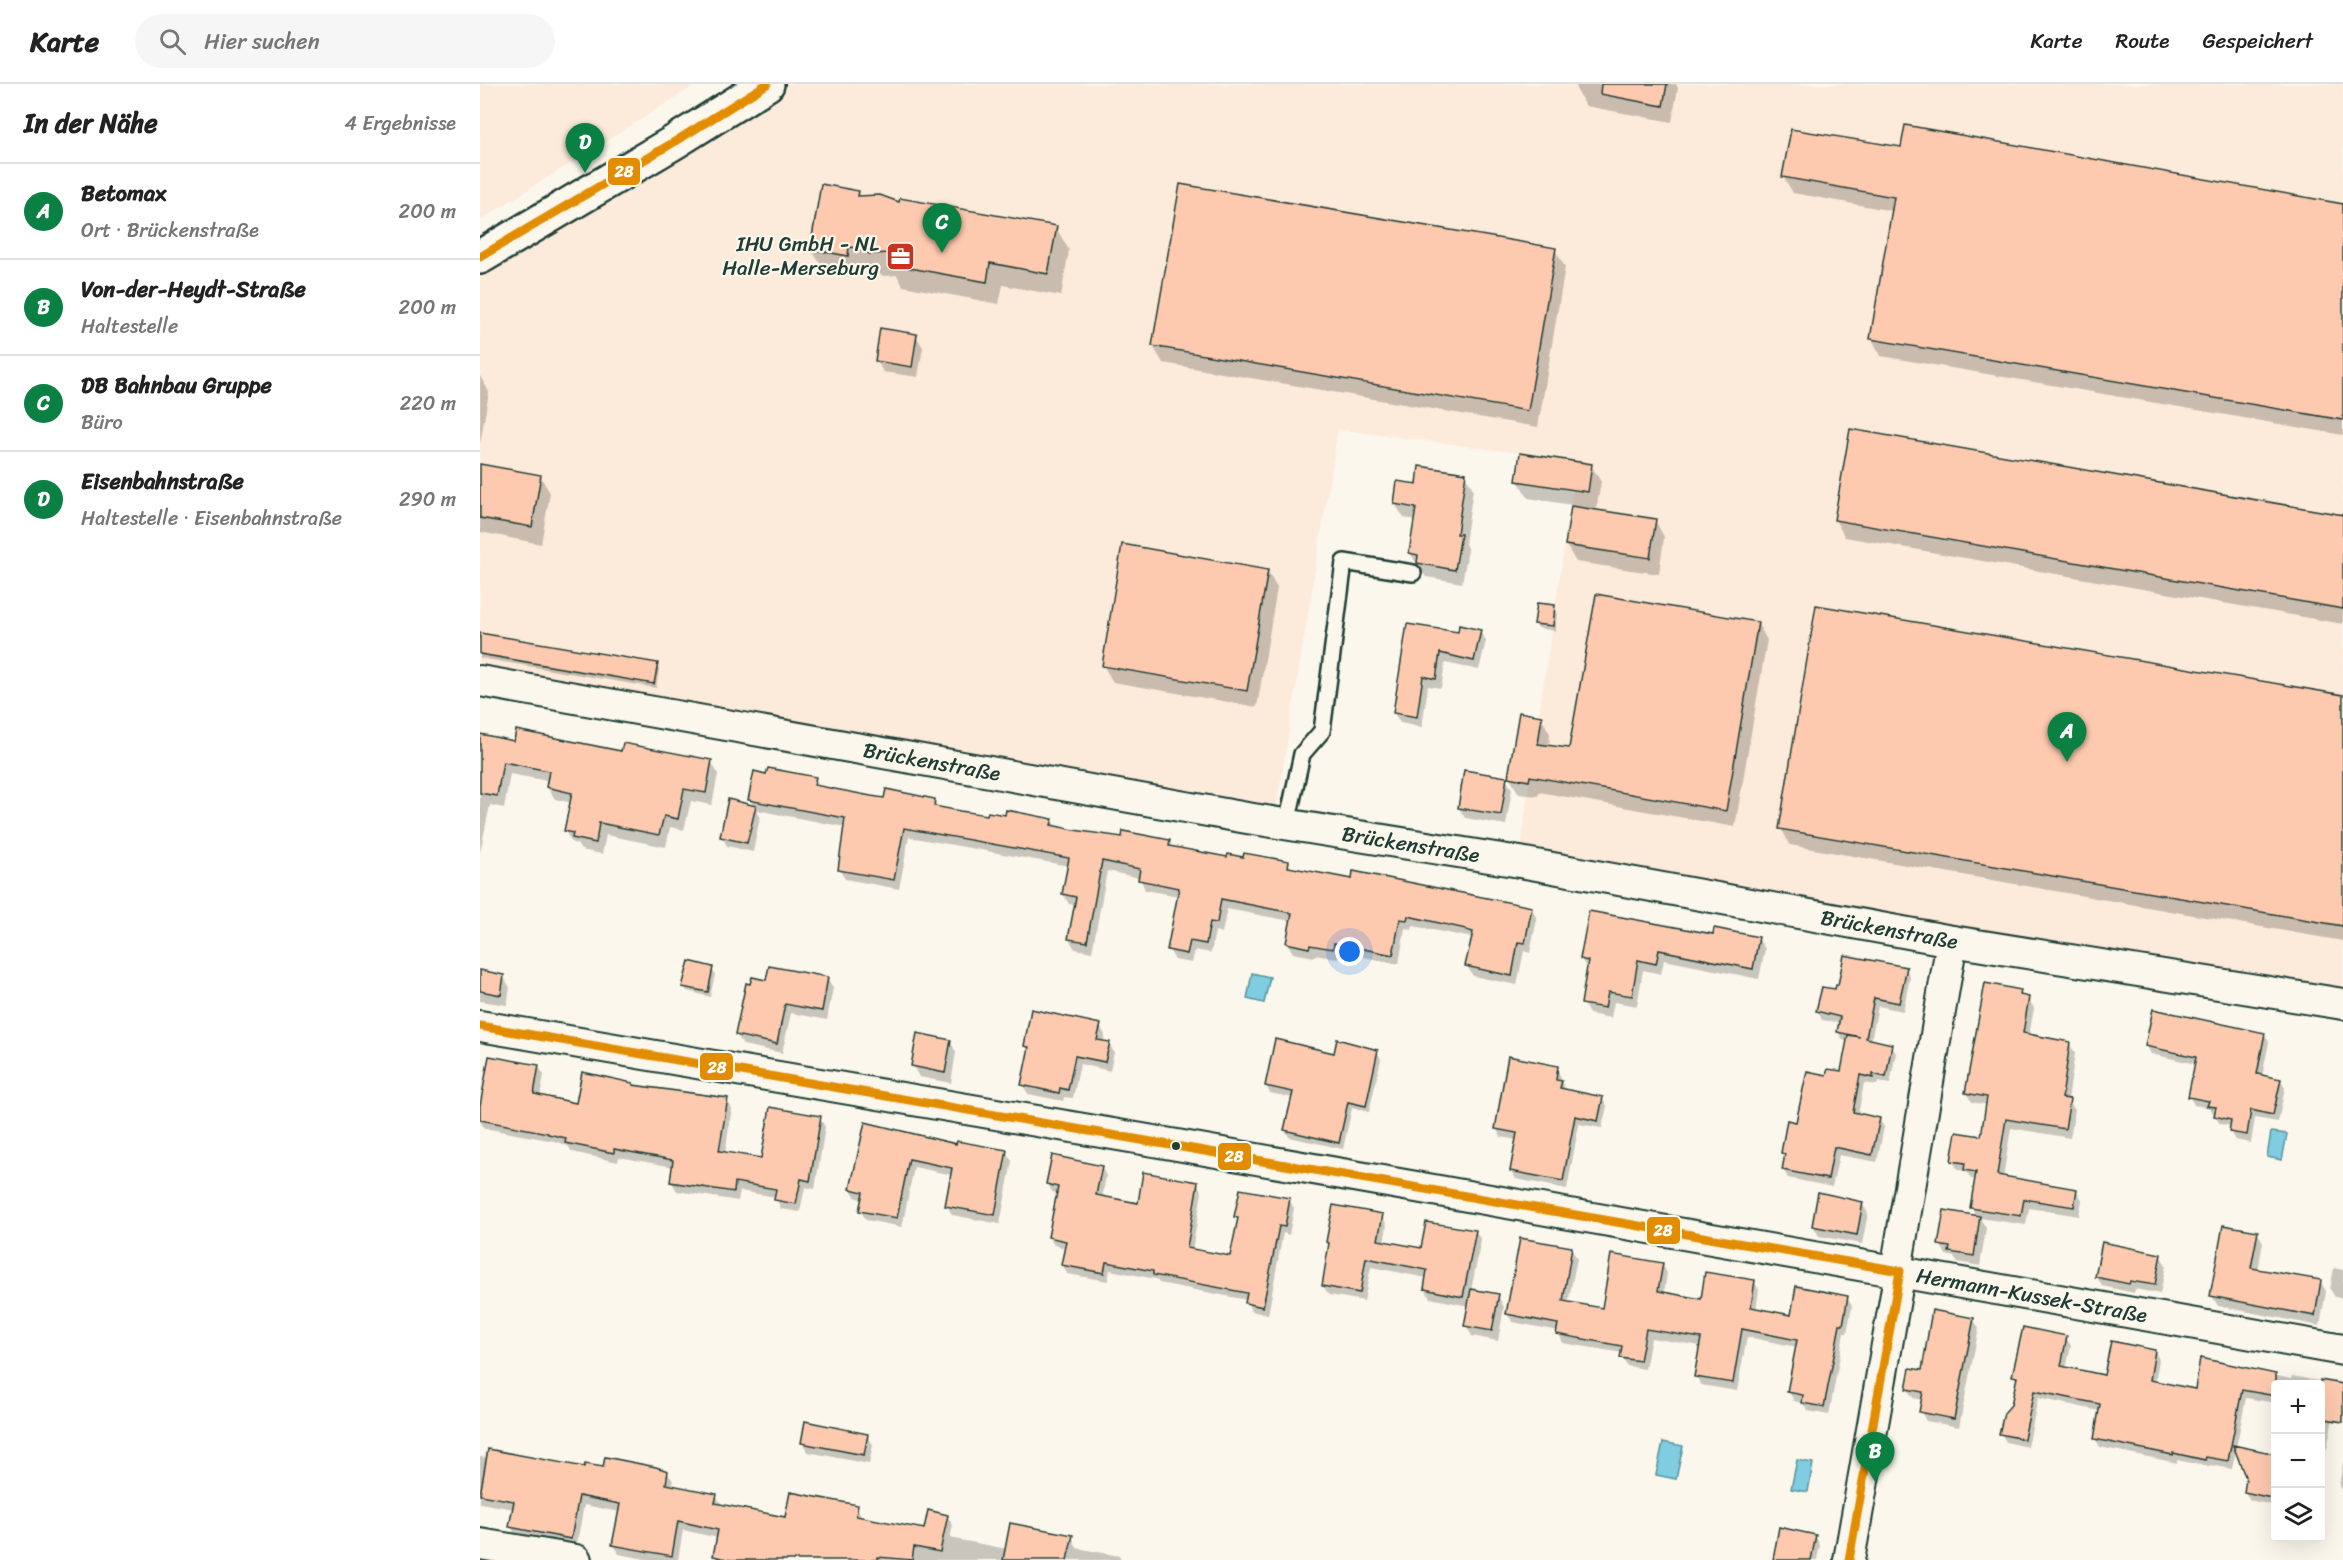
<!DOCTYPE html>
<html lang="de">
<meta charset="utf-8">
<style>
body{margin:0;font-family:Sriracha,sans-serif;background:#f6f6f6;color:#222}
.controls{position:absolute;right:18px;bottom:18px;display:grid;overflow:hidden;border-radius:6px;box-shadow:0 6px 24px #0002}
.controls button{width:54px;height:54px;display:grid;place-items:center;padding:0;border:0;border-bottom:2px solid #e0e0e0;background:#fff;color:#222;font:30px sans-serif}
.you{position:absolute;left:870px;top:868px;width:21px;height:21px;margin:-15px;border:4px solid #fff;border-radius:50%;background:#1a73e8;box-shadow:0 0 0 9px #1a73e833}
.badge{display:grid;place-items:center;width:39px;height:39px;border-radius:50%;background:#0b8043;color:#fff;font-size:20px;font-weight:700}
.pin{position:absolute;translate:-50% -50px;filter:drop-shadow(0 2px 3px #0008)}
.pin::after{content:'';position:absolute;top:32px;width:21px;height:18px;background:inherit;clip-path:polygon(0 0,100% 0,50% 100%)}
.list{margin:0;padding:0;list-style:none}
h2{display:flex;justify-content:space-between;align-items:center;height:78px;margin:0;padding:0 24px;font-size:26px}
h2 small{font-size:20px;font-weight:400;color:#767676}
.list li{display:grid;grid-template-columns:39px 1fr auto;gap:18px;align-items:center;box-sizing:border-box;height:96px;padding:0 24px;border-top:2px solid #e0e0e0}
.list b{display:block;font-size:22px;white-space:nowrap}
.list p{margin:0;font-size:20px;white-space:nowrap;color:#767676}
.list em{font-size:20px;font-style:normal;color:#767676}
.icon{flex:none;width:33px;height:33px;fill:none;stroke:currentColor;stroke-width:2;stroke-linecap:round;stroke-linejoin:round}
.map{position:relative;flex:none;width:1863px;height:1476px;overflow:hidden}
header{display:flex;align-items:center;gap:36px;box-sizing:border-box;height:84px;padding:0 30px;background:#fff;border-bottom:2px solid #e0e0e0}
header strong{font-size:28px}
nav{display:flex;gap:33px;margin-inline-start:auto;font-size:21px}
.search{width:420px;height:54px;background:#f6f6f6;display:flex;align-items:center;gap:15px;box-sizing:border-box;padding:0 21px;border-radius:33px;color:#767676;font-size:22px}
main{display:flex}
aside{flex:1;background:#fff}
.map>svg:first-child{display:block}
.built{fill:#fceada}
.water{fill:#80cce0;stroke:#59939b;stroke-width:1.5}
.shadow{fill:#0003}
.building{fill:#fecaaf;stroke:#1f3d34;stroke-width:1.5}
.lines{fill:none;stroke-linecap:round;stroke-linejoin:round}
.service-casing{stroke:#1f3d34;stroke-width:20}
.minor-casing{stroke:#1f3d34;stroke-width:34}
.tertiary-casing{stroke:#1f3d34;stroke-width:38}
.service{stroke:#fbf7ec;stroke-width:15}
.minor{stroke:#fbf7ec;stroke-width:30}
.tertiary{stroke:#fbf7ec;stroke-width:33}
.bus-1-casing{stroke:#fbf7ec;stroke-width:14}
.bus-1{stroke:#e28d00;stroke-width:9}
.bus-dot{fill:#1f3d34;stroke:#fbf7ec;stroke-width:2}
.labels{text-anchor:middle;stroke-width:4.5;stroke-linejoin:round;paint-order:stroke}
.poi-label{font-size:21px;fill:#1f3d34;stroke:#fbf7ec;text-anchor:end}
.street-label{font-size:21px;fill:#1f3d34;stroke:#fbf7ec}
.line-badge{stroke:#fbf7ec;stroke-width:2}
.badge-label{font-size:16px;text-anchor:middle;font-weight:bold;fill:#fff}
</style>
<header>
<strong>Karte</strong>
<div class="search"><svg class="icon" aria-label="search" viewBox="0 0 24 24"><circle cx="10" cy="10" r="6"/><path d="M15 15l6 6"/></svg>Hier suchen</div>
<nav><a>Karte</a><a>Route</a><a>Gespeichert</a></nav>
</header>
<main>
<aside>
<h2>In der Nähe<small>4 Ergebnisse</small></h2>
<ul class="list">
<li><span class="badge">A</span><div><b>Betomax</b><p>Ort · Brückenstraße</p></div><em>200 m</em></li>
<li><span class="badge">B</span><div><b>Von-der-Heydt-Straße</b><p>Haltestelle</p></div><em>200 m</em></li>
<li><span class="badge">C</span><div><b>DB Bahnbau Gruppe</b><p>Büro</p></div><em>220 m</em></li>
<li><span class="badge">D</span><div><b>Eisenbahnstraße</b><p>Haltestelle · Eisenbahnstraße</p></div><em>290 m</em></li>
</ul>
</aside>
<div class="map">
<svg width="1863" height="1476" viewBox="0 0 1863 1476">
<rect width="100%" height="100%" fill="#fbf7ec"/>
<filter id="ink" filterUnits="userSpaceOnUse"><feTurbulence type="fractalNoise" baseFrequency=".0167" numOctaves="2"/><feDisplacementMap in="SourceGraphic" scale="12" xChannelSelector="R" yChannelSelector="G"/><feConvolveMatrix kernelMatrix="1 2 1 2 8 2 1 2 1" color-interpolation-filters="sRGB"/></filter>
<g filter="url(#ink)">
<path class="built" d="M0,0H217L0,136Z
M287,0H1863V920L1040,778L1049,697L1093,406L1036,397L1040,369L858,345L794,738L0,589V173Z"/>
<path class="water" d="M772,889L790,893L784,919L767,915Z
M1791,1048L1807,1050L1802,1076L1787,1073Z
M1183,1358L1203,1362L1196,1395L1176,1391Z
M1317,1376L1333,1379L1328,1408L1311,1405Z"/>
<path class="shadow" d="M1097,0H1196L1198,4L1192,38L1106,22L1096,5Z
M1423,65L1863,122V351L1401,272L1392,255L1413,127L1313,109L1303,92Z
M378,108L381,113L421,120L576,144L589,166L581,212L523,201L519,220L423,202L417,191L404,192L382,183L380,194L345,187L331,165Z
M1075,166L1085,183L1058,343L683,279L673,262Z
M436,252L443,263L438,293L403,288L397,276Z
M0,292L9,308L0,360Z
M1111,381L1121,398L1116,427L1175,436L1184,453L1179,490L1096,478L1086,461L1092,421L1048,414L1038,397Z
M0,382L60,392L70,409L61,460L0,448Z
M985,391L993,405L985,460L988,466L982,499L946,493L930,469L936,436L924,434L915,420L938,402Z
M1863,432V540L1365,453L1355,436Z
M787,487L797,504L777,623L633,598L623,581Z
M1074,523L1077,528L1075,547L1058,544L1056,539Z
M1278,540L1287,556L1255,743L1059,708L1058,712L1039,710L1029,693L1061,633L1070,650L1069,663L1090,666Z
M928,542L979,550L1000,547L1006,557L999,586L965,579L961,604L948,602L942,643L920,639L914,629Z
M0,550L177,580L179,586L176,604L0,574Z
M1863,613V857L1310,761L1301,744Z
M0,651L35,658L231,677L238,690L232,721L211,717L204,746L190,743L186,763L126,751L122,770L101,766L97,760L92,759L85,747L92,719L75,715L67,703L68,697L30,690L24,724L10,721L0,769Z
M335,694L340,703L391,714L454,716L458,724L509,733L572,736L576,744L643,754L689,757L693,764L748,775L808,779L812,785L873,797L1052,824L1057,835L1050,869L1044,867L1037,901L993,892L987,882L993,854L933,842L932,846L925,844L919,880L859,868L858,875L835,871L834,873L813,869L807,859L811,837L747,825L742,849L735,847L731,869L715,866L712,879L695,876L689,866L699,812L665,806L660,794L627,787L612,868L595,865L589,855L595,821L589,820L583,810L589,782L429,753L419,805L365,795L359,785L365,743L276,726L280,733L273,768L247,762L242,753L274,723L270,716Z
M1026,695L1032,705L1026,741L985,734L979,724Z
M1234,852L1278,854L1285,865L1279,895L1184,876L1181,890L1163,886L1157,922L1134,918L1131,934L1109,930L1103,919L1107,885L1101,875Z
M232,885L235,890L230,913L207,907L204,902Z
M1426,885L1430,893L1423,927L1398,922L1391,957L1411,961L1416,969L1410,1000L1398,998L1397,1001L1384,999L1378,1031L1399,1035L1404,1043L1397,1078L1359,1071L1352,1103L1308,1094L1303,1085L1306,1074L1302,1068L1317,1040L1347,993L1362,989L1368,958L1363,956L1358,948L1360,939L1342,936L1338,927L1356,907Z
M0,888L24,893L30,904L27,921L0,917Z
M347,894L353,904L347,936L311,929L302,969L263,961L257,951L287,898Z
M1540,907L1543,914H1548L1554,924L1549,952L1589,959L1595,969L1588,1016L1595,1026L1590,1054L1531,1044L1523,1094L1596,1106L1602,1116L1599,1132L1549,1124L1546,1141L1500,1134L1506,1144L1500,1182L1477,1178L1474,1173L1466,1171L1460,1160L1497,1133L1492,1124L1497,1096L1491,1095L1486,1087L1478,1086L1472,1076L1503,1054L1508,1021L1492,1018L1486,1009Z
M620,942L625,951L623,959L629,960L634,968L630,987L600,980L593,1014L584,1013L583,1017L548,1010L543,1001L549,968L545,961Z
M1784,950L1789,958L1782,993L1800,996L1805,1004L1798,1038L1775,1034L1771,1059L1755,1056L1750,1048L1751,1042L1740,1040L1730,1024L1714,1021L1710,1013L1716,980L1671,970L1667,962Z
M470,957L476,968L471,999L439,993L433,982Z
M897,968L901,975L889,1028L872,1024L863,1065L809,1053L805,1046L813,1014L790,1009L786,1002L855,971Z
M58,982L64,991L60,1013L97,1021L153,1003L247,1016L252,1025L245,1069L282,1076L340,1034L345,1043L335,1105L325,1103L320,1128L301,1125L296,1113L260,1107L258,1117L197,1107L191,1097L194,1083L139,1073L138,1078L92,1068L88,1062L74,1057L4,1044L0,1037V1030Z
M1077,984L1086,1007L1122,1014L1127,1022L1122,1044L1099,1040L1087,1105L1036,1095L1031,1087L1037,1056L1021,1053L1016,1044Z
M386,1040L477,1062L526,1068L532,1077L520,1140L472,1131L467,1121L472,1091L434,1083L422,1143L386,1136L380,1126L383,1115L376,1114L371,1105Z
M621,1083L626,1092L622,1114L659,1121L717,1099L722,1108L712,1167L752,1174L758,1137L756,1133L809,1116L814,1124L809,1151L803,1149L788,1231L771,1227L767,1216L679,1199L676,1195L630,1186L628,1197L587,1190L583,1181L586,1164L574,1161L569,1153L578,1110L572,1108L568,1100Z
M1382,1119L1388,1129L1382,1160L1339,1152L1333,1142Z
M902,1132L907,1141L904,1159L942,1166L995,1147L1001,1156L991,1207L1018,1212L1024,1223L1018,1257L992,1252L986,1241L989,1222L950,1214L945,1205L947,1194L891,1183L884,1217L849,1211L843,1202L850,1163L847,1158Z
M1777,1148L1783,1158L1778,1186L1840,1197L1846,1207L1840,1242L1738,1222L1732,1212Z
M1091,1165L1097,1174L1088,1219L1123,1226L1182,1180L1187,1189L1184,1210L1222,1216L1274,1197L1279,1206L1276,1226L1312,1233L1367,1214L1372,1222L1367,1249H1364L1349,1331L1328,1327L1323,1319L1314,1317L1309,1308L1317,1263L1267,1253L1257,1307L1221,1301L1216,1292L1221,1262L1171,1254L1165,1285L1147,1282L1142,1273L1143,1269L1083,1259L1078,1247L1033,1238L1027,1230Z
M1680,1171L1686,1181L1680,1210L1655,1205L1654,1209L1622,1202L1617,1193Z
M1854,1184L1863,1186V1215L1855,1213L1850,1205Z
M1493,1235L1499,1244L1479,1343L1446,1337L1441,1328L1443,1316L1433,1314L1427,1305Z
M1586,1254L1591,1262L1586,1285L1625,1293L1675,1267L1679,1276L1675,1298L1716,1306L1721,1275L1811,1295L1812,1292L1854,1300L1858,1308L1847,1365L1840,1364V1300H1796V1319L1766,1314L1756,1364L1796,1371V1422L1770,1416L1765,1408L1768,1394L1756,1365L1752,1385L1730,1381V1383L1697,1376V1379L1620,1363L1615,1354L1620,1327L1558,1314L1548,1363L1526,1358L1521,1349L1532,1321L1537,1297L1534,1291Z
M387,1351L393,1361L389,1380L328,1368L322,1358Z
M0,1373L106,1384L187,1388L193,1397L192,1403L236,1411L242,1422L306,1435L377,1423L382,1435L445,1447L467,1432L473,1441L470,1454L527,1465L592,1453L597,1464L639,1472L641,1476H237L235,1472L238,1454L203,1446L198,1476H170L139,1470L134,1461L140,1428L104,1421L96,1464L36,1452L31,1443L34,1425L0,1419Z
M1863,1378V1409L1859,1402Z
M1335,1452L1340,1461L1337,1476H1294Z"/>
<path class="building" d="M1121,0H1187L1183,22L1120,10Z
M1425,41L1863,120V336L1390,255L1414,113L1302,93L1311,45L1421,63Z
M341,100L379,107L378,112L400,111L419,118L420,114L577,142L568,190L510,179L507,198L408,180L410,169L390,170L369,162L368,172L330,165Z
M700,100L1076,164L1048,327L672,262Z
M400,244L437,250L432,283L395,277Z
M1370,345L1863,431V525L1354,436Z
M1040,369L1112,380L1108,408L1036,397Z
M0,380L61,391L52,443L0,434Z
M939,382L986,389L977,450H981L975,486L937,479L938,471L929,469L936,424L914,420L917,397L937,400Z
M1091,422L1176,435L1170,474L1085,461Z
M642,460L788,486L767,607L622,582Z
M1116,510L1278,538L1246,727L1050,692L1049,697L1028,693L1039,628L1062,632L1058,660L1089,664Z
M1057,519L1075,521L1073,542L1054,540Z
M1336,521L1863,611V842L1299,745Z
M927,540L978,548L979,541L1001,546L994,577L960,569L956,595L943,592L937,633L913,629Z
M0,549L178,579L174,600L0,570Z
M36,646L141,667L143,659L232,676L226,709L204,705L198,735L184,732L179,751L119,739L116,759L92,754L93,749L84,747L92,709L66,703L69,687L23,678L17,712L0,709V650L34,657Z
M288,684L336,693L334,701L391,712L404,714L406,705L455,715L454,722L480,727L507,731L508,728L525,731L526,726L573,735L571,741L594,746L642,753L643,747L690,756L689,762L726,769L747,773L748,770L763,773L764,769L809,777L808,783L872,795L873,787L1052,823L1045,859L1038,858L1032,892L985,882L993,848L986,846V845L928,832L927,836L920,835L913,871L854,859L853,865L830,861L829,864L806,859L812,829L741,815L737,839L730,838L726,860L710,857L707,870L687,866L699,804L658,796L660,785L622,777L607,858L588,855L596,813L582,810L589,774L424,744L414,796L358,786L365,734L268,716L274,687L286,690Z
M984,686L1027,693L1021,731L978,724Z
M248,715L276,722L267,759L240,753Z
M1109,827L1233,850L1234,844L1279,853L1273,885L1179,866L1176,880L1158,876L1152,912L1128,908L1125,924L1101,920L1108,877L1100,875Z
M1364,871L1427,883L1419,919L1394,914L1386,954L1412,960L1406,993L1393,990V994L1380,991L1373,1028L1400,1034L1392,1071L1354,1063L1348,1095L1302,1086L1305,1070L1301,1069L1307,1036L1316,1038L1327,987L1346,991L1348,985L1361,987L1368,951L1380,953L1357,948L1360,933L1336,927L1342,903L1355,905L1356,901H1358Z
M209,877L233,883L228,908L202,903Z
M289,882L348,893L342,927L305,920L297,960L255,951L266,899L270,900L272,893L286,896Z
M0,886L24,891L21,911L0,907Z
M1505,899L1541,906L1540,911L1549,913L1543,949L1590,958L1582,1014L1590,1015L1585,1045L1526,1035L1517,1091L1597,1105L1594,1123L1544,1115L1541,1132L1490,1124L1496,1088L1484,1086L1485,1079L1471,1077L1476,1048L1501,1052L1507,1013L1485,1009Z
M551,925L621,940L617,956L630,958L625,978L595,972L588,1006L580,1004L579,1009L541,1001L549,963L544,962Z
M1673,925L1785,949L1777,990L1801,995L1793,1031L1771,1026L1767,1051L1749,1048L1751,1036L1734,1032L1736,1023L1727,1022L1729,1017L1708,1013L1716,973L1665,962Z
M437,949L471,956L465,989L431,982Z
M795,955L854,969L857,955L898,966L886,1022L868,1018L859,1059L804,1046L813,1008L785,1002Z
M9,972L59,981L54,1010L96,1019L102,988L153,999V1001L248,1014L239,1067L281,1074L290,1023L341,1032L330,1097L321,1095L316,1120L294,1116L296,1105L255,1098L254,1108L190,1098L193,1076L134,1065V1069L85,1059L86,1054L68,1050V1049L0,1036V1022Z
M1028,972L1078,982L1076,996L1082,997L1080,1004L1123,1013L1118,1037L1095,1032L1083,1097L1030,1087L1037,1049L1015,1045Z
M385,1038L476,1060L477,1057L527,1066L515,1131L465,1122L472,1084L429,1075L417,1134L379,1127L383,1108L370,1105Z
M572,1071L622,1082L616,1111L658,1119L663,1088L718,1098L707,1164L750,1172L758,1134L754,1133L760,1105L810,1114L805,1143L799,1142L783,1223L765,1219L767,1209L673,1191V1187L626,1178L624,1189L581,1181L586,1157L568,1153L578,1103L566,1100Z
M1338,1108L1383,1118L1377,1151L1332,1142Z
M853,1121L903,1130L898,1156L941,1164L946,1138L996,1146L983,1213L944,1205L947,1186L886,1174L880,1209L842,1202L849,1159L846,1158Z
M1464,1126L1500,1132L1494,1172L1469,1168L1470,1163L1458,1161Z
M1743,1141L1778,1147L1771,1184L1841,1196L1835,1232L1730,1212Z
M1040,1154L1092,1163L1083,1217L1122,1224L1131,1170L1183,1179L1178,1207L1221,1215L1225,1188L1275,1196L1271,1223L1311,1231L1316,1202L1368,1212L1363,1241H1360L1344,1323L1322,1319L1323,1311L1307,1308L1317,1256L1262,1245L1253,1299L1214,1293L1221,1254L1166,1245L1160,1277L1140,1274L1142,1262L1076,1250L1078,1240L1026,1230Z
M1622,1158L1681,1170L1675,1201L1650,1197L1649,1200L1615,1193Z
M991,1205L1019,1210L1012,1247L984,1242Z
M1452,1226L1494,1234L1474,1335L1439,1328L1443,1308L1426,1305L1430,1284L1442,1286Z
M1543,1243L1587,1252L1581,1282L1624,1291L1631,1257L1675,1266L1670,1296L1715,1305L1720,1274L1796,1290V1312L1762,1306L1748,1377L1726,1373L1725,1376L1693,1369V1371L1614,1355L1620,1320L1554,1307L1544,1355L1519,1350L1524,1329L1531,1321L1537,1293L1532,1292Z
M1840,1296L1863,1300V1338L1840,1334Z
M325,1337L388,1350L384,1371L321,1359Z
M1753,1361L1796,1370V1415L1764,1408L1766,1395Z
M8,1365L104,1383L105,1380L123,1383L125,1373L176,1383L188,1387L186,1400L237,1410L235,1419L305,1433L310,1408L378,1421L376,1432L444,1445L448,1426L468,1431L460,1468L434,1463L432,1476L398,1473V1476H251L233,1472L238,1446L198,1437L192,1472L132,1461L140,1420L99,1412L91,1455L29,1443L34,1417L0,1411Z
M530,1439L593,1451L587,1476H523Z
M1299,1443L1336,1451L1331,1476H1293Z"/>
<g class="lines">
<defs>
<path id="service" d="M807,740L822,670L842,647L864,478L933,489"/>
<g id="minor">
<path id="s1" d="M0,597L767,734L1040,778L1472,857L1863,920"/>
<path id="s2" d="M0,942L697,1061L1863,1266"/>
<path d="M1416,1186L1472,857"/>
<path d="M0,1460L96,1476"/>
<path d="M1369,1476L1420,1187"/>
</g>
<path id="tertiary" d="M0,173L196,57L287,0"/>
</defs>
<use href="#service" class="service-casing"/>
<use href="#minor" class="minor-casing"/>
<use href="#tertiary" class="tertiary-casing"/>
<use href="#service" class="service"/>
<use href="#minor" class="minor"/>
<use href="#tertiary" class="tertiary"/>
<defs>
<path id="bus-1" d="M0,173L196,57L287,0
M0,942L1420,1187
M1369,1476L1420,1187"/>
</defs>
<use href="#bus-1" class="bus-1-casing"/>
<use href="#bus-1" class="bus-1"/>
</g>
</g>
<defs>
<symbol id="office-square" viewBox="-11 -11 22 22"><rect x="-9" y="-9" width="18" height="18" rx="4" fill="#c8321e" stroke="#fbf7ec"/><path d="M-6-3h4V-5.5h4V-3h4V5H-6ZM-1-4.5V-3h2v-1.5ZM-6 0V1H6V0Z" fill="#fff"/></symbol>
</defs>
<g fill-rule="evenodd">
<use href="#office-square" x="404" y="156" width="33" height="33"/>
</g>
<circle class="bus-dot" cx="696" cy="1062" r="5"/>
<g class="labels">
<g class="poi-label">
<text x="399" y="167">IHU GmbH - NL<tspan x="399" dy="24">Halle-Merseburg</tspan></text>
</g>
<g class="street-label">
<text dy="7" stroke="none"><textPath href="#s1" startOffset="459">Brückenstraße</textPath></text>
<text dy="7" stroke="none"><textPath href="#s1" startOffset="945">Brückenstraße</textPath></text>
<text dy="7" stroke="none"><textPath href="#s1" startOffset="1431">Brückenstraße</textPath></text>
<text dy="7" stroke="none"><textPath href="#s2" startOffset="1575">Hermann-Kussek-Straße</textPath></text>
</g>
</g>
<g class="line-badge">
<rect x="127" y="73" width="34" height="29" rx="6" fill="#e28d00"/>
<rect x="219" y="968" width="35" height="29" rx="6" fill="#e28d00"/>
<rect x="737" y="1058" width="35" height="29" rx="6" fill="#e28d00"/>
<rect x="1166" y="1132" width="35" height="29" rx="6" fill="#e28d00"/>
</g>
<g class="badge-label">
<text x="144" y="93">28</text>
<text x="237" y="989">28</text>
<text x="754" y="1078">28</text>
<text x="1183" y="1152">28</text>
</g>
</svg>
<div class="controls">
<button>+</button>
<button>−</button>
<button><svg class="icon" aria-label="layers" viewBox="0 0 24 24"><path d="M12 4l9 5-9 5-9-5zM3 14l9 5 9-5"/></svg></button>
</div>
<div class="you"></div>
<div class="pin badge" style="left:1587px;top:678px">A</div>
<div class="pin badge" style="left:1395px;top:1398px">B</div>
<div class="pin badge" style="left:462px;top:169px">C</div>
<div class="pin badge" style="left:105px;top:89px">D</div>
</div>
</main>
